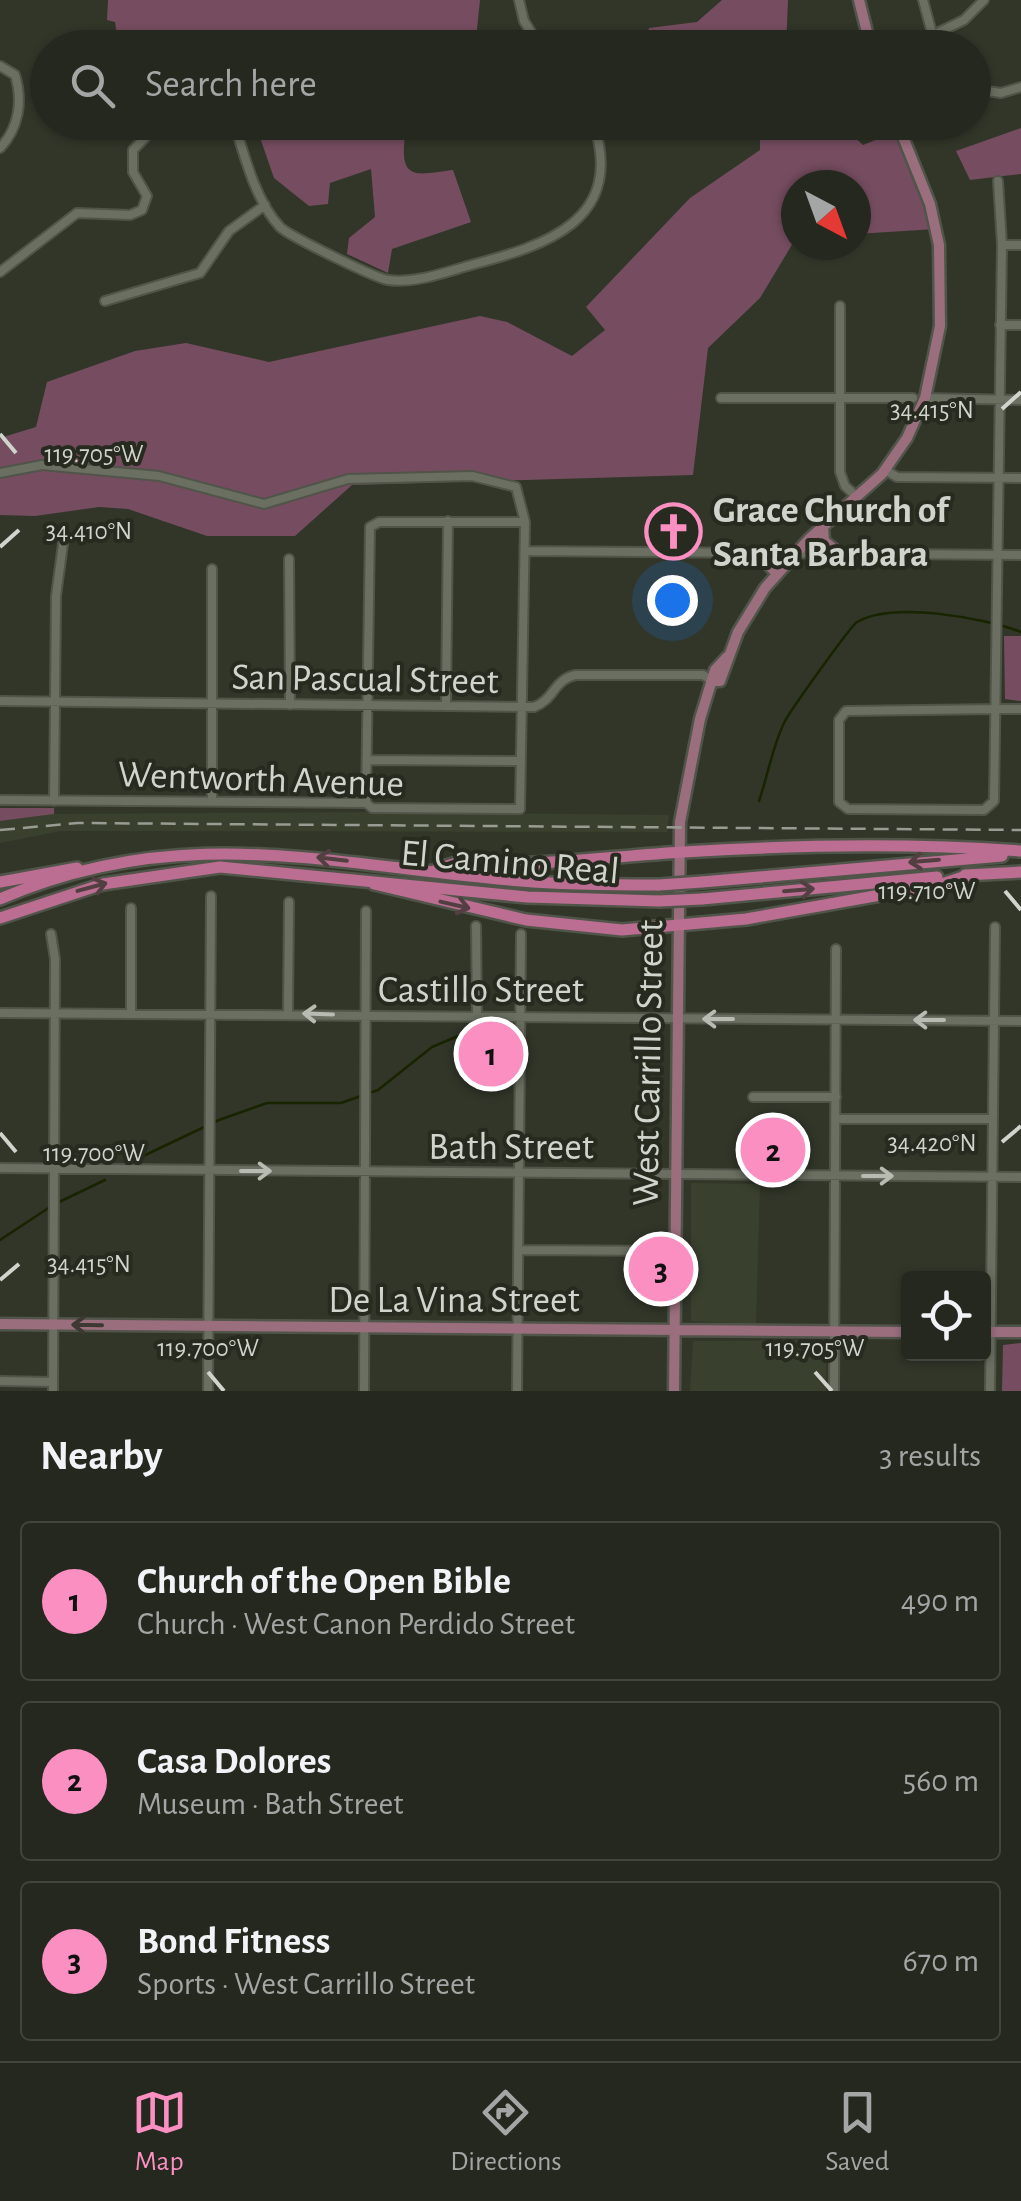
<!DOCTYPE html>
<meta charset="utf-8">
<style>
body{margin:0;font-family:"Alegreya Sans",sans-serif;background:#31342c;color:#f1f3f6}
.controls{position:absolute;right:30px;bottom:30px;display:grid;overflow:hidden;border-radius:10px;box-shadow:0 2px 8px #0004}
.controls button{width:90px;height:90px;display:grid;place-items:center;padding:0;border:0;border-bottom:2px solid #42443d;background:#25281f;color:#f1f3f6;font:50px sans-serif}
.compass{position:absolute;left:781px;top:170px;width:90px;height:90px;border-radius:50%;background:#25281f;box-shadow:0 2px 8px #0004;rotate:139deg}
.you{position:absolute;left:672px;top:600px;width:35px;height:35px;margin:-25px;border:8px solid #fff;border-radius:50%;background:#1a73e8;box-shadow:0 0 0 15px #1a73e833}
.badge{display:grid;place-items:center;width:65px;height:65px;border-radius:50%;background:#fc8fc2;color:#111;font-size:32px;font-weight:700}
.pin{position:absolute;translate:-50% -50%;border:5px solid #fff;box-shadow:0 2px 10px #0006}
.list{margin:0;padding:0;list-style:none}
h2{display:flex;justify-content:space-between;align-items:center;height:130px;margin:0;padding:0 40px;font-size:42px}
h2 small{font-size:32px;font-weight:400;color:#a3a6a4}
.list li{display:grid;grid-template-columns:65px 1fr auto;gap:30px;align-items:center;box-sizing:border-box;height:160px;margin:0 20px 20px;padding:0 20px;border:2px solid #42443d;border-radius:10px}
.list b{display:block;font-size:38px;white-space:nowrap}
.list p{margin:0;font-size:32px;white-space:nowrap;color:#a3a6a4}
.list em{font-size:32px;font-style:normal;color:#a3a6a4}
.icon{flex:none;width:55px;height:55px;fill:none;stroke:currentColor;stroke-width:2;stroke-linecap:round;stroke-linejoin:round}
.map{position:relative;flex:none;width:1021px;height:1391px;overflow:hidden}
.search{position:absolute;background:#25281f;box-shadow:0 2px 8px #0004;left:30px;right:30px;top:30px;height:110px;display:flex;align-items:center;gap:25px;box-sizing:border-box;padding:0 35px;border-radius:55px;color:#a3a6a4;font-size:38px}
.sheet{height:670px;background:#25281f}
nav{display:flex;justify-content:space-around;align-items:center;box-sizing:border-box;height:140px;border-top:2px solid #42443d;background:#25281f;font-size:28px;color:#a3a6a4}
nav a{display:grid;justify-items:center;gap:5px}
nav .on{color:#fc8fc2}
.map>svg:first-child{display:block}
.built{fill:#39402d}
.green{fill:#764d60}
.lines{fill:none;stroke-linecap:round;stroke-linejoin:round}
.stream{stroke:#182400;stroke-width:2.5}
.minor-casing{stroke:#505449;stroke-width:12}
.major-casing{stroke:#505449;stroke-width:15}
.highway-casing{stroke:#505449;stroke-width:16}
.minor{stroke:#6a6f61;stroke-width:8}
.major{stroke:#9b6e7e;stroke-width:10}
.highway{stroke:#bb6e92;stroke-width:11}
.rail{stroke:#989c92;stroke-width:2.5;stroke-dasharray:15 8;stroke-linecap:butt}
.highway-bridge-casing{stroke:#505449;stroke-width:16;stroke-linecap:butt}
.highway-bridge{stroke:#bb6e92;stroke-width:11}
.oneway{stroke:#533f42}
.oneway2{stroke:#b7bbb1}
.oneway3{stroke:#3e3832}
.ticks{fill:none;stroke:#d1d4cc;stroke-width:4}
.labels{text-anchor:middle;stroke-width:8;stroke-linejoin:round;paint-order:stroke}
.poi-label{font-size:38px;font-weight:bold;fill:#d1d4cc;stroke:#272b1f;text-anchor:start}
.street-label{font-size:38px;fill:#d1d4cc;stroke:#272b1f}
.ticks-label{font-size:25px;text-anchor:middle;fill:#d1d4cc;stroke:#272b1f;stroke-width:8;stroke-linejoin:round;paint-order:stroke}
</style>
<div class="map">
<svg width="1021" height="1391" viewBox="0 0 1021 1391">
<rect width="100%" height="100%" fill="#313629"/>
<path class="built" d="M374,812L669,815L667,832L61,831L0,843V821L54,814Z
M691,1183L760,1184L756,1324L691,1321Z
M826,1340V1391H690L693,1341Z"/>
<path class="green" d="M108,0H480L475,48L119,47L115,22L107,20Z
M722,0H788L786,47H644L649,28L697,22Z
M255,123H393L394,134L405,136C399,181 416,175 453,170L471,222L392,249L388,273L347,254L349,238L375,217L371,169L330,183L328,204L309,206L274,178Z
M715,123H839L863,145L900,130L936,229L856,234V185H796V238L760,298L708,348L693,475L352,485L295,536H207L128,509L99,507L35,516L0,515V438L36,427L47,382L135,351L186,343L269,362L480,316L507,322L572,356L605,330L586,307L690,198L760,150V138Z
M1021,128V174L970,180L956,151Z
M1004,636H1021V701L1005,699Z
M0,808H54V814L0,821Z
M1021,1343V1391H1002L1003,1345Z"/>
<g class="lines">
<path class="stream" d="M759,801C768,775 773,744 785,721C792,708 850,627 857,622C894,601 984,618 1021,632
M139,1158L219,1120L267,1103H341L378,1090L432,1047L475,1029
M57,1203L105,1180
M0,1240L50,1207"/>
<defs>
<path id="minor" d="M519,0L524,21L541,48
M923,0L936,48
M933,35L964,20L984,0
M0,66L15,75C23,101 19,128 0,148
M974,89L1001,93L1021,87
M234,122C244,155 256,202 280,227C289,236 375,278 388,280C414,284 446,272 471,265C544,246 627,221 593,122
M998,181L1002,245L994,801L984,810L848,809L839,802V720L846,711L998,709H1021
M1002,245H1021
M0,272L77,213L130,215L142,210L147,196L133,172V150L160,122
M105,301L200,273L229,231L265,205
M840,306V472L845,486L857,497
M1000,325H1021
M721,398H913
M925,398L1021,400
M885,470L897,477L1021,478
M0,473L42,465L159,476L264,504L348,479L472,476L516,487L525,522L520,809L372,808L366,803L0,800
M525,551L1021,555
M289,559L290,705
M212,569V801
M0,701L534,707C554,700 554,679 576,675H703L713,681
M446,705L448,521
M368,760L520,761
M54,801L56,596L63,544
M366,803L370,527L379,522H525
M131,908V1014
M476,926L477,1015
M51,934L55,959L53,1391
M0,1013L1021,1021
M288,1013L289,902
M753,1097H836
M836,1119H993
M0,1168L1021,1177
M518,1250L675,1251
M0,1381L53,1382
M208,1391L211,896
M364,1391L366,911
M517,1391L521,934
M834,1391L836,949
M990,1391L995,927"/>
<path id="major" d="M859,0L871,48
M823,526L824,541L840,554
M757,552L777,574
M713,681H720L738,632L765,588L809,539L882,474L907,438L925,398L940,326L939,245L930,204L897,122
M0,1324L908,1332
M984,1332H1021
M674,1391L680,822L700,719L715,670L727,657"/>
<path id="highway" d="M437,869L453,864C531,867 606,857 683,852C795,845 909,843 1021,851
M965,875L1021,872
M0,882L77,868
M702,882L1002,856
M374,884L526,920L622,930L746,919L942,884L969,875
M0,899C183,820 334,866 521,881C566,885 613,885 659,885
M702,899L937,877
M0,918L103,884L220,867L527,897L659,901"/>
</defs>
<use href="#minor" class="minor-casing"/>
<use href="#major" class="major-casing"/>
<use href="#highway" class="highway-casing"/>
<use href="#minor" class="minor"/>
<use href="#major" class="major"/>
<use href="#highway" class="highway"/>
<path class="rail" d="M0,830L78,823L1021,830"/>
<defs>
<path id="highway-bridge" d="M659,885L702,882
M659,901L702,899"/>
</defs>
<use href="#highway-bridge" class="highway-bridge-casing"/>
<use href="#highway-bridge" class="highway-bridge"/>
</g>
<defs><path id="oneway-shaft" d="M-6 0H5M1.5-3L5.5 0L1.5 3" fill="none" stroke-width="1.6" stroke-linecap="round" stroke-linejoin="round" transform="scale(2.5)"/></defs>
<g class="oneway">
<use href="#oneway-shaft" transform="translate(332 859) rotate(-173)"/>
<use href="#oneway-shaft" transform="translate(924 861) rotate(175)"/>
<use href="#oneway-shaft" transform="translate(92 887) rotate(-15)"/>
<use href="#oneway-shaft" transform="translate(799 890) rotate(-5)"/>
<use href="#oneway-shaft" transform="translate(455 905) rotate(13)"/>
</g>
<g class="oneway2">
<use href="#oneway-shaft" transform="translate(318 1014) rotate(-178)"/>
<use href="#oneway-shaft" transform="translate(718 1019) rotate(-180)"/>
<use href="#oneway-shaft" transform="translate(929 1020) rotate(180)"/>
<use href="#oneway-shaft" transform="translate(256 1171)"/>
<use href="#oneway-shaft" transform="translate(878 1176)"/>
</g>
<use class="oneway3" href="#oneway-shaft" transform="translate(87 1325) rotate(-179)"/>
<path class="ticks" d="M1002,409L1021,392M0,434L16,453M0,547L19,530M1005,891L1021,910M0,1133L16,1152M1002,1142L1021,1126M0,1280L19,1264M208,1372L224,1391M815,1372L832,1391"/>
<defs>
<symbol id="church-ring" viewBox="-11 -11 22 22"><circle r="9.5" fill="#272b1f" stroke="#fc8fc2" stroke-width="1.5"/><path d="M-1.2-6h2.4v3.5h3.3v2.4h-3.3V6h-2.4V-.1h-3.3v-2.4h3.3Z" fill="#fc8fc2"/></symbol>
</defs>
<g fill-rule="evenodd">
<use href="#church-ring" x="642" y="500" width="63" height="63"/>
</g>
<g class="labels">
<g class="poi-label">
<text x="713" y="522">Grace Church of<tspan x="713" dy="44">Santa Barbara</tspan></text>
</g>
<g class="street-label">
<text transform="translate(365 678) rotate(1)" y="13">San Pascual Street</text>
<text transform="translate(261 778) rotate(2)" y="13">Wentworth Avenue</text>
<text transform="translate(510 861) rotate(5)" y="13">El Camino Real</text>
<text x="481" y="1002">Castillo Street</text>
<text transform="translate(647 1063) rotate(-89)" y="13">West Carrillo Street</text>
<text x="511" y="1159">Bath Street</text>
<text x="454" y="1312">De La Vina Street</text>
</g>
</g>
<g class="ticks-label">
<text x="932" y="418">34.415°N</text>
<text x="94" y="462">119.705°W</text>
<text x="89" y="539">34.410°N</text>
<text x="927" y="899">119.710°W</text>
<text x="932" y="1151">34.420°N</text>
<text x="94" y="1161">119.700°W</text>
<text x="89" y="1272">34.415°N</text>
<text x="208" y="1356">119.700°W</text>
<text x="815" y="1356">119.705°W</text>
</g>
</svg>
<div class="controls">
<button><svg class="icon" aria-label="locate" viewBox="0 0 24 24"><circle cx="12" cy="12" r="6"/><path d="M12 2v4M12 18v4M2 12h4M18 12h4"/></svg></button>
</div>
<svg class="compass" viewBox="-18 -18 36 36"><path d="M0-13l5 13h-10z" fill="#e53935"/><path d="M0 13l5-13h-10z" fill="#a3a6a4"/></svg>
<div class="you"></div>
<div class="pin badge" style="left:491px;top:1054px">1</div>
<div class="pin badge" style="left:773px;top:1150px">2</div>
<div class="pin badge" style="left:661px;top:1269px">3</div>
<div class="search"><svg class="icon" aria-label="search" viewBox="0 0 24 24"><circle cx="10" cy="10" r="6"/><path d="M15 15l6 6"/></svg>Search here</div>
</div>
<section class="sheet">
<h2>Nearby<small>3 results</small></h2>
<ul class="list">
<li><span class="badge">1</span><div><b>Church of the Open Bible</b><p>Church · West Canon Perdido Street</p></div><em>490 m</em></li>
<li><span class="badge">2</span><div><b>Casa Dolores</b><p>Museum · Bath Street</p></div><em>560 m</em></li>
<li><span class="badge">3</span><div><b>Bond Fitness</b><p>Sports · West Carrillo Street</p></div><em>670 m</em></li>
</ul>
</section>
<nav>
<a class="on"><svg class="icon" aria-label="map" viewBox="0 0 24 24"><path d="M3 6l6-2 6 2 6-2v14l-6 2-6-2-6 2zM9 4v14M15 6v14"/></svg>Map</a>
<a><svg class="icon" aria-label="directions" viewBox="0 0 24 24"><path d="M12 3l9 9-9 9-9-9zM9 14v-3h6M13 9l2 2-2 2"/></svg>Directions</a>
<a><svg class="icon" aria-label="saved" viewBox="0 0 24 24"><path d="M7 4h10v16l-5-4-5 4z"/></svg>Saved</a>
</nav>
